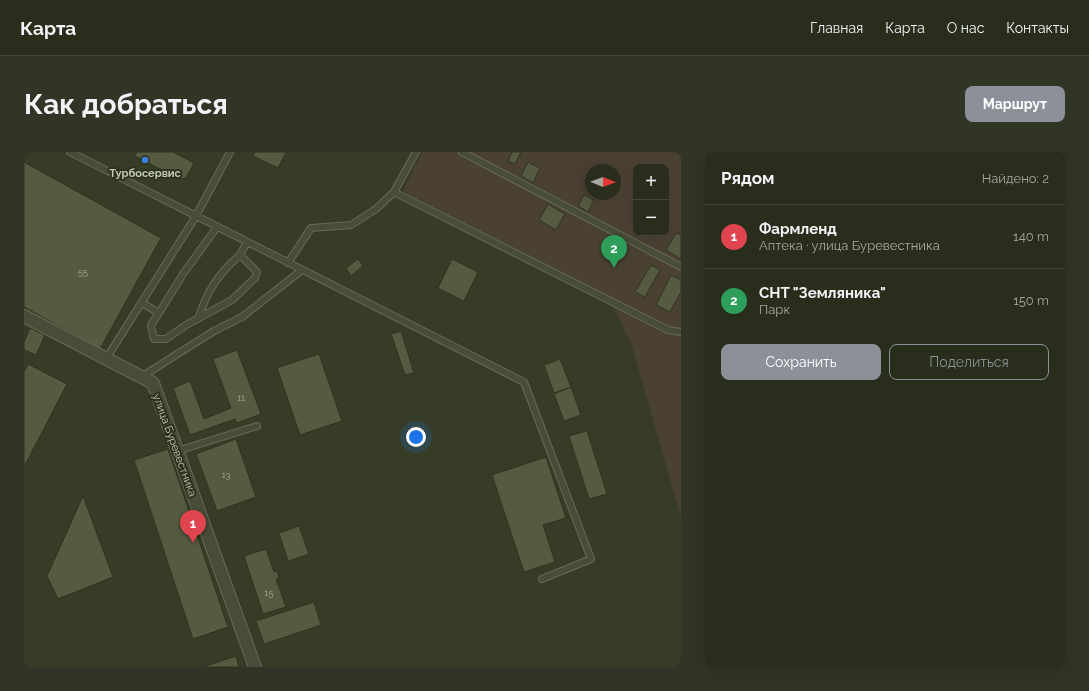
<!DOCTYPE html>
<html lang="ru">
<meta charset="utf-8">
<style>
body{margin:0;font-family:Raleway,sans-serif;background:#303525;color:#f1f3f6}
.controls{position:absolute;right:12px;top:12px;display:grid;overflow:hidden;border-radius:8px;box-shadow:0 4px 16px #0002}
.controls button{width:36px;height:36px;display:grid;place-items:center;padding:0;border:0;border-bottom:1px solid #44493b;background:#282d1c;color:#f1f3f6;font:20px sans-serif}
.compass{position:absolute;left:561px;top:12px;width:36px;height:36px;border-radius:50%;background:#282d1c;box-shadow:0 4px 16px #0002;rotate:91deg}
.you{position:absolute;left:392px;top:285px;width:14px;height:14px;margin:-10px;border:3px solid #fff;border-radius:50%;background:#1a73e8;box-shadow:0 0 0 6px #1a73e833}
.badge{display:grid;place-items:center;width:26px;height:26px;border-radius:50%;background:#8c9099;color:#fff;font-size:13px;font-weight:700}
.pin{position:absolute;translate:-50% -33px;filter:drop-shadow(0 1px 2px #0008)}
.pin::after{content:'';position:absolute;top:21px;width:14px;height:12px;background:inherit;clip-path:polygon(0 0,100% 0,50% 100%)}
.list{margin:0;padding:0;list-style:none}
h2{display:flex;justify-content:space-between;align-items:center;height:52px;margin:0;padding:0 16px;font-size:17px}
h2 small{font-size:13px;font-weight:400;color:#a5a8a3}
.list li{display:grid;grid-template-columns:26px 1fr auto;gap:12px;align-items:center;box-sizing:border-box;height:64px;padding:0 16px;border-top:1px solid #44493b}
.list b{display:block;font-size:15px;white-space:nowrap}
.list p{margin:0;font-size:13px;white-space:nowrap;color:#a5a8a3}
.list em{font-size:13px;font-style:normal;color:#a5a8a3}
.actions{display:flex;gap:8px;padding:12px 16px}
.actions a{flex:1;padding:9px 0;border:1px solid #8c9099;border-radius:8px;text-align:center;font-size:14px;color:#8c9099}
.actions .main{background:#8c9099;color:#fff}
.map{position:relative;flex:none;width:657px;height:515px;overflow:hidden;border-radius:8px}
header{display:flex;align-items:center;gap:24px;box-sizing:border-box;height:56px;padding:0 20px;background:#282d1c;border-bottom:1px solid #44493b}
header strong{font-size:19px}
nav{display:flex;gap:22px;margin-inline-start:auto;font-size:14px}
.intro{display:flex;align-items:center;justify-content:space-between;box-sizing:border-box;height:96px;padding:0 24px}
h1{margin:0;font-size:28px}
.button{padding:10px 18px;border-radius:8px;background:#8c9099;color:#fff;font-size:14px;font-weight:700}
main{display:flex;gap:24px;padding:0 24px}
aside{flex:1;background:#282d1c;border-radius:8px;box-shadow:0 4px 16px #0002}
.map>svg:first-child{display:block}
.green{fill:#4b4133;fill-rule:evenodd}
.building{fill:#555b41;stroke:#2e3420}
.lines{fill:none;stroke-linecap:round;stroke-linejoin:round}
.service-casing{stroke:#656b57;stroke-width:8}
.minor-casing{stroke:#656b57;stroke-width:14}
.service{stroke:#474d39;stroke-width:6}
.minor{stroke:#474d39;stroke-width:12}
.shop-dot{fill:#3f7fe0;stroke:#2c321e;stroke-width:1.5}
.labels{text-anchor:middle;stroke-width:4;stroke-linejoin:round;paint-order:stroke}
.number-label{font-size:9px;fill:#a7ad98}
.poi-label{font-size:11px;font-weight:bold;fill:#c2c8b5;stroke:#2c321e}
.street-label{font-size:11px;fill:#c2c8b5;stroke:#2c321e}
</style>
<header>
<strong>Карта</strong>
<nav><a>Главная</a><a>Карта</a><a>О нас</a><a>Контакты</a></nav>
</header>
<div class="intro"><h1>Как добраться</h1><a class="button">Маршрут</a></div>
<main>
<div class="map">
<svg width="657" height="515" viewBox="0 0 657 515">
<rect width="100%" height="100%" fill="#363c25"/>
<path class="green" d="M398,0H657V365L608,194L587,150L379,39ZM612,15H642V81H612ZM567,18H591V42H567Z"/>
<path class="building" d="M113,0H149L170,11L162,26L155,27L111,4Z
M231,0H262L254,16L229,4Z
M488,0H497L491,12L484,9Z
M0,10L137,86L76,197L0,155Z
M504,10L516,16L509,31L497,24Z
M560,43L570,48L564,60L554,54Z
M524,52L541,62L532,78L515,68Z
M652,81L657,83V107L642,98Z
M334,107L339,114L327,124L322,116Z
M428,107L454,120L440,149L414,136Z
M627,113L636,118L621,145L611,140Z
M647,123L657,128V140L646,160L632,153Z
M6,176L21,183L12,203L0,198V190Z
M377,179L390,221L381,223L367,182Z
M213,198L237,262L213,271L211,267L166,283L149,236L166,229L180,267L207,256L189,207Z
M295,202L318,269L276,283L253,216Z
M536,207L547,235L530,241L520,213Z
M4,212L43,232L0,315V220Z
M547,235L557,263L540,269L530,242Z
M563,279L583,342L565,347L545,284Z
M212,287L232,345L193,359L172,302Z
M144,297L204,475L169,487L110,308Z
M522,305L542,366L519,373L531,410L500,420L468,323Z
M59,344L89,425L34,447L23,424Z
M275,374L285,402L264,409L255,381Z
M242,397L250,420L253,419L255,426L252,427L262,455L239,462L220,404Z
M290,450L297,473L240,492L232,469Z
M212,504L215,515H179Z"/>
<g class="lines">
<defs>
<path id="service" d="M46,0L500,230L567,407L518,427
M438,0L657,115
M370,40L644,178L657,180
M264,111L287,76L327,73L352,57L370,40L392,0
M118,151L135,161L127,173L130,187H142L162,173L208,148L231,126L233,120L216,103L223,90
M135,161L159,122L193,75
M174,167C183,139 194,122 216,103
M82,207L172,64L206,0
M117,225L190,179L218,165L278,118
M153,299L233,274"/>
<path id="minor" d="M0,164L129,231L231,515"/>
</defs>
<use href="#service" class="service-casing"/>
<use href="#minor" class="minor-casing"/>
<use href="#service" class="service"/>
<use href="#minor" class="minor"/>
</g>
<circle class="shop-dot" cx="121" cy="8" r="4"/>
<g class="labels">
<g class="number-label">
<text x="59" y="123">55</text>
<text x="217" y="249">11</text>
<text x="202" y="326">13</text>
<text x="245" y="444">15</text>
</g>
<g class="poi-label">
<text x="121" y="25">Турбосервис</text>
</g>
<g class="street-label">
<text transform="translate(151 293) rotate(70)" y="4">улица Буревестника</text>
</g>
</g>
</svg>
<div class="controls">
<button>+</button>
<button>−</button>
</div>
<svg class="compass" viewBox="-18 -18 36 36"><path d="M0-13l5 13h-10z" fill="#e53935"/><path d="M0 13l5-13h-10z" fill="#a5a8a3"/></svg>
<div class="you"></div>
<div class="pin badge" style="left:169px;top:391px;background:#e0444e">1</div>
<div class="pin badge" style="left:590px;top:116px;background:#2e9e5b">2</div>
</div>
<aside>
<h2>Рядом<small>Найдено: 2</small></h2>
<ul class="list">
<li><span class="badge" style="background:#e0444e">1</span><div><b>Фармленд</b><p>Аптека · улица Буревестника</p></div><em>140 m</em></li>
<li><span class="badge" style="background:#2e9e5b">2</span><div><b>СНТ &quot;Земляника&quot;</b><p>Парк</p></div><em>150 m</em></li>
</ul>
<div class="actions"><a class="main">Сохранить</a><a>Поделиться</a></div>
</aside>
</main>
